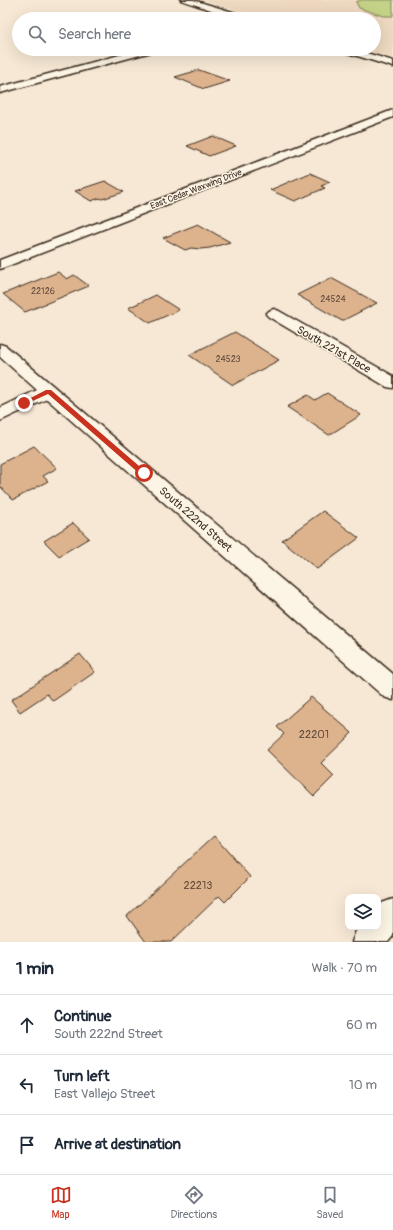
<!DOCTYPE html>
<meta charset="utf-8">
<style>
body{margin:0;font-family:Pangolin,sans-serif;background:#f2f2f3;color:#1f2937}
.controls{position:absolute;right:12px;bottom:12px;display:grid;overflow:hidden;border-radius:8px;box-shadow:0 4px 16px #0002}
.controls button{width:36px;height:36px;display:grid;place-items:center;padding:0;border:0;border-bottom:1px solid #e0e1e3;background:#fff;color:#1f2937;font:20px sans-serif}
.stop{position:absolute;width:12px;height:12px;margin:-9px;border:3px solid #c8321e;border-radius:50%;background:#fff}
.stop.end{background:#c8321e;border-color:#fff;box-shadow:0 1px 4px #0008}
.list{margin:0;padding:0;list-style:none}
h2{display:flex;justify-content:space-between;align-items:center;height:52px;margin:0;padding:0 16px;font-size:17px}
h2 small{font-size:13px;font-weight:400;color:#747a83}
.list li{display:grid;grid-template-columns:26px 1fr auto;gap:12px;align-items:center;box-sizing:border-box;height:60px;padding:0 16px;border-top:1px solid #e0e1e3}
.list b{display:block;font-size:15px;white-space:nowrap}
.list p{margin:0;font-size:13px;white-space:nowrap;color:#747a83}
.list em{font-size:13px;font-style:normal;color:#747a83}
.icon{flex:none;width:22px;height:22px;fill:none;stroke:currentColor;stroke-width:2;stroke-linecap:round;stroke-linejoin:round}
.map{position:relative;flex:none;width:393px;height:942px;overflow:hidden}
.search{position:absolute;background:#fff;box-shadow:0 4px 16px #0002;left:12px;right:12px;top:12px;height:44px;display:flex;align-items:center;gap:10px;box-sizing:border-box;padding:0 14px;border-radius:22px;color:#747a83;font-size:15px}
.sheet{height:232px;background:#fff}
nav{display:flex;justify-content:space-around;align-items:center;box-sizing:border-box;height:56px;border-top:1px solid #e0e1e3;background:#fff;font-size:11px;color:#747a83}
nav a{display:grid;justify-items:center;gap:2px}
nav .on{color:#c8321e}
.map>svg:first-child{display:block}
.built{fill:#eed8bf}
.green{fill:#c3d286;stroke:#7f7e52}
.building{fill:#ddb38e;stroke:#3b2a1e}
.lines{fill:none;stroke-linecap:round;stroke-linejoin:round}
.street-casing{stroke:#3b2a1e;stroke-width:3}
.street{fill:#fcf5e5;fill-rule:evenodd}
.route{fill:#c8321e}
.labels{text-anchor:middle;stroke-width:3;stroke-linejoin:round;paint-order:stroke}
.far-street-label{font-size:9px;fill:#3b2a1e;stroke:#fcf5e5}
.number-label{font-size:9px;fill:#644c3a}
.street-label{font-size:11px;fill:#3b2a1e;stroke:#fcf5e5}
.near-number-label{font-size:11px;fill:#644c3a}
</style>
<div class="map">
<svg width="393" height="942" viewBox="0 0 393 942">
<rect width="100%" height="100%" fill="#f6e8d4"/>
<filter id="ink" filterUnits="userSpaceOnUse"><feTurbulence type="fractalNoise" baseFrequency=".025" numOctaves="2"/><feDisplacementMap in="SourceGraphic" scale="8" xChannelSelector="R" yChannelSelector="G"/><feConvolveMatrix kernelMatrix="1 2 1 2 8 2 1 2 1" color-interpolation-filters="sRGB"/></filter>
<g filter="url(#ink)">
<path class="built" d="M203,0H393V58L362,49H374V19H265Z"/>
<path class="green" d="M361,0H393V16H383L359,8L356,2Z"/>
<path class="building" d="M199,70L230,81L204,89L175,77Z
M213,136L236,146L209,156L187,146Z
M310,173L330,182L321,186L325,188L295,201L270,190Z
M105,181L124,192L102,199L100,198L91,201L75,191Z
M198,224L230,242L210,248L200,249L191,248L185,250L163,238Z
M58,272L67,279L74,275L89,286L25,312L3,294Z
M331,278L377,303L342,321L297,295Z
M156,295L179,310L150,323L128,308Z
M235,332L279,360L233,385L189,355Z
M327,393L361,415L329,435L287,407L308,395L315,400Z
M34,446L57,468L43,476L48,481L13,500L0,486V464Z
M323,511L359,538L317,569L282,540Z
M73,523L89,538L59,556L44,541Z
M80,654L95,672L53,701L47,694L20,712L11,700Z
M311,697L352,733L321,763L334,776L314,796L267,750L284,734L277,727Z
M214,836L250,877L225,902L219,896L171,942H146L127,916Z"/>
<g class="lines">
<defs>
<path id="street" d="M181,0H193L249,17L250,19H238Z
M142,49H156L155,51L0,93V87Z
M340,49H353L393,61V67L341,51Z
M393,110V117L0,269V260Z
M274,309L279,311L393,376V388L387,387L269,317L266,314L269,311Z
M0,344L6,346L393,674V700L384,697L47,399L0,421V408L37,390L0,357Z
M393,899V936L388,942H352L356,931L360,927H378V908L382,903Z"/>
</defs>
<use href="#street" class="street-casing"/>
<use href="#street" class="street"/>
</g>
</g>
<path class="route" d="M46,390H51L146,472V475H141L48,394L26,404L21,403Z"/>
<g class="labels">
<g class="far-street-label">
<text transform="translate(196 189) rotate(-21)" y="3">East Cedar Waxwing Drive</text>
</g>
<g class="number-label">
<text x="43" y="294">22126</text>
<text x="333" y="302">24524</text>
<text x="228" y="362">24523</text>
</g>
<g class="street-label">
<text transform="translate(334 349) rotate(30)" y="4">South 221st Place</text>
<text transform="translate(196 519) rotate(41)" y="4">South 222nd Street</text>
</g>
<g class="near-number-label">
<text x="314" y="738">22201</text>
<text x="198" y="889">22213</text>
</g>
</g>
</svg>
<div class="controls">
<button><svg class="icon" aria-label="layers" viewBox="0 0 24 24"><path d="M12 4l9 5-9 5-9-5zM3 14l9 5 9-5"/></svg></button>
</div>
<div class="stop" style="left:144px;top:473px"></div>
<div class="stop end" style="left:24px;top:403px"></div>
<div class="search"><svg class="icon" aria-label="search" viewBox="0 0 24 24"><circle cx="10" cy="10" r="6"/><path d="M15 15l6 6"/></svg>Search here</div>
</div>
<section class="sheet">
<h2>1 min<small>Walk · 70 m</small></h2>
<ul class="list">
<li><svg class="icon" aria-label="ahead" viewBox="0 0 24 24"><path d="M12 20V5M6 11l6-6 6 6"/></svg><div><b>Continue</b><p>South 222nd Street</p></div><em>60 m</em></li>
<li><svg class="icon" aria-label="left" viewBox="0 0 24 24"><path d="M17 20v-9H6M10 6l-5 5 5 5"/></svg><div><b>Turn left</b><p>East Vallejo Street</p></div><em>10 m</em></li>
<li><svg class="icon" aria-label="arrive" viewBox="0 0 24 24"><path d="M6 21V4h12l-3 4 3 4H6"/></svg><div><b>Arrive at destination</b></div></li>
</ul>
</section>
<nav>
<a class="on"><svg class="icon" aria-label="map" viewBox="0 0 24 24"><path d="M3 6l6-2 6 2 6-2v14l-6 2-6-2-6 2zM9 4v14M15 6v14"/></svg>Map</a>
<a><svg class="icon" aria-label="directions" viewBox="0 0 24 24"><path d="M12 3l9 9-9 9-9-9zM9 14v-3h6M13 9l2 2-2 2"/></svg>Directions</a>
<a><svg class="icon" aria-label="saved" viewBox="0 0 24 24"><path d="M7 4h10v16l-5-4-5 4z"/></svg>Saved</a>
</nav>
